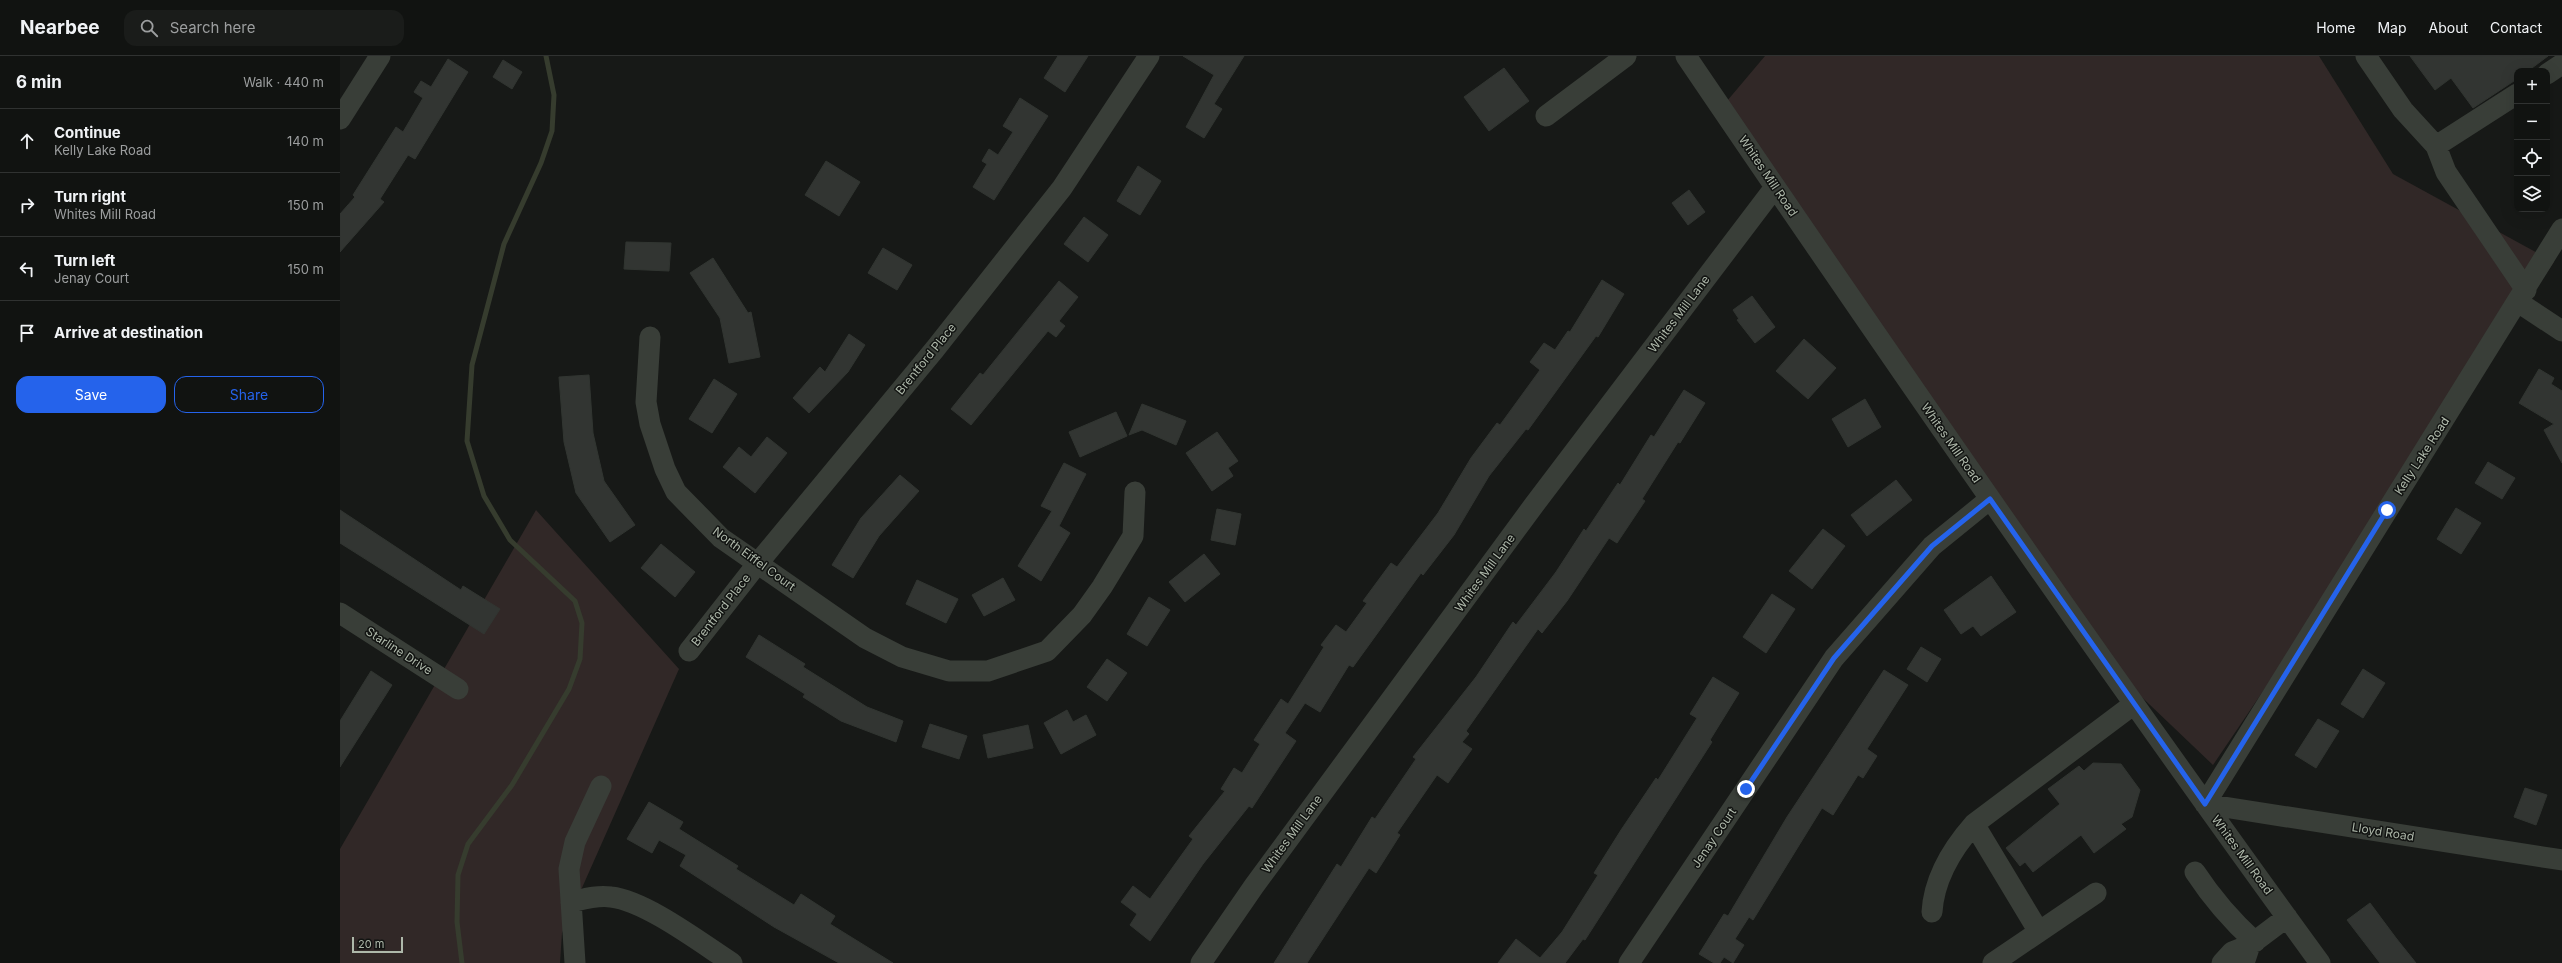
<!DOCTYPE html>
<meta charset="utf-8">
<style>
body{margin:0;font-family:Inter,sans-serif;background:#1a1c1a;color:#f1f3f6}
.controls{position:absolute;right:12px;top:12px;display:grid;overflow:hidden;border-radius:8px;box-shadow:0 4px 16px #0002}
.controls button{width:36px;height:36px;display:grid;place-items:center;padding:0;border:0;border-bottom:1px solid #303231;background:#111311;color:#f1f3f6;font:20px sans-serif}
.scale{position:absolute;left:12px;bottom:10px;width:51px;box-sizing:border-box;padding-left:4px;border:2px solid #aeb8aa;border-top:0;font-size:11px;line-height:14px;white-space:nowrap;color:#aeb8aa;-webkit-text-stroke:3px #121412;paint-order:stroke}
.stop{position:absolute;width:12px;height:12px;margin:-9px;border:3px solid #2563eb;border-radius:50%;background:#fff}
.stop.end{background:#2563eb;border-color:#fff;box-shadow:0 1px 4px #0008}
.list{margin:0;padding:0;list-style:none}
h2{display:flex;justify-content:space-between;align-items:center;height:52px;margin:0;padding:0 16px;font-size:17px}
h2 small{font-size:13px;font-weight:400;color:#9c9e9f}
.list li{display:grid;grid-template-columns:26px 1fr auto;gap:12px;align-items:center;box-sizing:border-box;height:64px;padding:0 16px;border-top:1px solid #303231}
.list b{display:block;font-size:15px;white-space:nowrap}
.list p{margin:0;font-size:13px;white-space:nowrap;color:#9c9e9f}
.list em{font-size:13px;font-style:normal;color:#9c9e9f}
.actions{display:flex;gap:8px;padding:12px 16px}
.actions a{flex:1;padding:9px 0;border:1px solid #2563eb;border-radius:12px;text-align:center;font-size:14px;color:#2563eb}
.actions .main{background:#2563eb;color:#fff}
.icon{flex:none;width:22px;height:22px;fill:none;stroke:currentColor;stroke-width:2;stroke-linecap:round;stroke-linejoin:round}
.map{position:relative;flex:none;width:2222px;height:907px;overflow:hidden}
header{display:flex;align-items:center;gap:24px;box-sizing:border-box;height:56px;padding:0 20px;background:#111311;border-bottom:1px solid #303231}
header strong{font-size:19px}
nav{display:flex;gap:22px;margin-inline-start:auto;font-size:14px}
.search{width:280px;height:36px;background:#1a1c1a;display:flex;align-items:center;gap:10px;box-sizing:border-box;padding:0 14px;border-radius:12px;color:#9c9e9f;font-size:15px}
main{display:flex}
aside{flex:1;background:#111311}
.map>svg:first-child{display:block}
.green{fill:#312827}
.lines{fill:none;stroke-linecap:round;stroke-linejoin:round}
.stream{stroke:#363c2e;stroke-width:5}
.building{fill:#323532;stroke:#313531}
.minor{stroke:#393e38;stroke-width:21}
.route{stroke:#2563eb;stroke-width:5}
.labels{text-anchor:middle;stroke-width:3;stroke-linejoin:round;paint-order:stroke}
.street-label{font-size:12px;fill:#aeb8aa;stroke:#121412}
</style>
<header>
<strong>Nearbee</strong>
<div class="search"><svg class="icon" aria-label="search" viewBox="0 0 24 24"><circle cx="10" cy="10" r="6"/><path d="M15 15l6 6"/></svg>Search here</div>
<nav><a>Home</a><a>Map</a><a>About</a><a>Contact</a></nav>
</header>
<main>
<aside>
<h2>6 min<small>Walk · 440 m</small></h2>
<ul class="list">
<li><svg class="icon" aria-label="ahead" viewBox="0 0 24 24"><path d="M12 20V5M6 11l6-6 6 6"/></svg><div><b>Continue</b><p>Kelly Lake Road</p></div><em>140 m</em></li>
<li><svg class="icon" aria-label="right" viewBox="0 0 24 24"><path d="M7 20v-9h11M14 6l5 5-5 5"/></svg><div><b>Turn right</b><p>Whites Mill Road</p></div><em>150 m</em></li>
<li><svg class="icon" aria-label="left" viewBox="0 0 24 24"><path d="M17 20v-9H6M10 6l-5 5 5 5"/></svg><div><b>Turn left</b><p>Jenay Court</p></div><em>150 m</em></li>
<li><svg class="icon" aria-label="arrive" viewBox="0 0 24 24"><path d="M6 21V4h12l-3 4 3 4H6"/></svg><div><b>Arrive at destination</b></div></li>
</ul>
<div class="actions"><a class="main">Save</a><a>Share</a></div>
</aside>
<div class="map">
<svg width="2222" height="907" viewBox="0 0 2222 907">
<rect width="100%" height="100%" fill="#171917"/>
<path class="green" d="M1425,0H1979L2053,118L2214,206L1873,709L1746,588L1376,58Z
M196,454L339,613L222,877L220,907H0V793Z"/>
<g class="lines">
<path class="stream" d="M122,907L117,866L118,819L128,788L172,729L229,633L240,603L242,567L235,545L170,484L144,440L127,385L132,309L164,188L201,107L212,75L214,39L206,0"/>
</g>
<path class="building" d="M718,0H748L725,36L704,22Z
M843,0H904L874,48L882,53L864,82L846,71L874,19Z
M2070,0H2208L2188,15H2177V23L2133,52L2111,22L2095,34Z
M108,3L128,16L75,103L68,99L40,143L44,146L0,196V158L15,141L13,139L56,71L63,76L83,42L74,36L81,25L91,31Z
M163,4L182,16L172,33L153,21Z
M1164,12L1189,45L1149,75L1124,41Z
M680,42L708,60L654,144L633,131L647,108L642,105L649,93L658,99L673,76L663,70Z
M486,105L520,126L499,160L465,139Z
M798,110L821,125L800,159L777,145Z
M1349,134L1365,156L1348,169L1332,147Z
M744,161L768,179L748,206L724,188Z
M286,186L331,187L329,215L284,213Z
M543,192L572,209L557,234L528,217Z
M373,202L408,257L411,256L420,301L389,307L380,262L350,217Z
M1262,224L1284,238L1258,281L1256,280L1188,374L1186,373L1149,420L1114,479L1083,519L1081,517L1013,611L1009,609L980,656L965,647L945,677L956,685L912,752L909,750L863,808L810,885L790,869L797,858L781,846L793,830L810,843L853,783L849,780L885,735L881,733L894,712L902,717L920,688L914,684L941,643L948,648L984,591L981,589L996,569L1006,576L1027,547L1023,545L1051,507L1057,511L1098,457L1131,402L1157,367L1160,369L1200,314L1190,306L1204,287L1215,294L1228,275L1230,276Z
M719,225L738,241L719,265L725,270L716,281L708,275L631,369L611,353L640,317L643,319Z
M1412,240L1435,271L1415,287L1397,264L1399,263L1393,254Z
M509,278L525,289L508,316L469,357L453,342L480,311L485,316Z
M1464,283L1496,312L1468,343L1436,315Z
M2199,313L2214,322L2211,328L2222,335V407L2204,374L2214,368L2179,347Z
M249,319L253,377L264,425L295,469L270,486L236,437L224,386L219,321Z
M374,323L397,338L372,377L349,363Z
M1344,334L1365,347L1340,387L1338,386L1302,443L1305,445L1277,487L1269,482L1227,545L1202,577L1198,573L1126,675L1129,678L1122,686L1132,693L1108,727L1097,719L1057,777L1060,779L1036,817L1029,812L967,907H934L997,808L1001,811L1032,761L1035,763L1076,703L1073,701L1136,621L1173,566L1176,569L1216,516L1244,473L1246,475L1278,427L1280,429L1311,379L1314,381Z
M1525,343L1541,371L1508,391L1492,363Z
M802,348L846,365L836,389L802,374L789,379Z
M776,356L787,380L740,401L729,376Z
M877,376L898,405L888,412L893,420L872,435L846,397Z
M427,381L447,397L415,437L383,411L399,391L411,401Z
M2148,406L2175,422L2162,443L2135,427Z
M724,407L746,418L719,470L730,477L701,525L678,510L712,455L701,450Z
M560,419L579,435L539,480L513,522L492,509L521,462Z
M1556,424L1572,444L1527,480L1511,459Z
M2116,452L2141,467L2121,498L2097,483Z
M877,453L901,458L895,489L871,484Z
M0,454L121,534L123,530L160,553L144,578L0,487Z
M1483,473L1505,490L1472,533L1449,515Z
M321,488L355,516L335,541L301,512Z
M864,498L880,518L845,546L829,526Z
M1651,520L1676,556L1641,580L1633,570L1621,578L1604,554Z
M663,522L675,544L644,560L632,539Z
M577,524L618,543L606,567L566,548Z
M1432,538L1455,553L1426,597L1403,581Z
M809,541L830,554L807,590L787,578Z
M419,579L465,608L463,611L527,651L563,665L556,686L501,665L463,641L465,638L406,601Z
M1581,591L1601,603L1587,626L1567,613Z
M767,603L787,617L767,645L747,631Z
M2023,613L2045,627L2023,662L2001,648Z
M1544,614L1568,629L1527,693L1537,700L1523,722L1518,719L1493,759L1482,752L1413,864L1409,861L1395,883L1404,889L1393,907L1384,901L1380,907H1374L1359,898L1384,858L1388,860L1447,761Z
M31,615L52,629L0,711V665Z
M1373,621L1399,637L1370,684L1372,686L1245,884L1243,883L1225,907H1158L1176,883L1200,902L1222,876L1258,819L1254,817L1281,774L1316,722L1318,724L1357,662L1350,658Z
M727,654L733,666L746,659L756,679L721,698L704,667Z
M1978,663L1999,675L1976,712L1955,699Z
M590,668L627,680L619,703L582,691Z
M688,669L693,692L648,702L643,679Z
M1753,707L1781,708L1800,734L1792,761L1781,768L1786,773L1754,797L1741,779L1693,816L1685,806L1680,810L1666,792L1720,748L1708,733L1739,710L1744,715Z
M2185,732L2207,739L2196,769L2174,761Z
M309,746L343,766L339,773L398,810L396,813L454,849L461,838L495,860L490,868L553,907H499L434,871L340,810L346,799L319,784L312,797L287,783Z
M2030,847L2056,882L2076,907H2040L2007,864Z"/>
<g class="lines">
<path class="minor" d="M1346,0C1553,305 1763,609 1980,907
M2026,0L2063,54L2096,90L2106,116L2186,234
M2207,18L2222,8
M1206,60L1286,0
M0,63L40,0
M2096,90L2177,38
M2178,246L2222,275
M310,281L306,346L310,368L325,413L336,436L381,482L525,582L562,601L609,615H648L707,595L742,559L762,531L793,480L795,436
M0,557L118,633
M349,595L418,507L595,293L722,132L809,0
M1865,748L2222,173
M1865,748L2222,804
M1634,768L1699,876
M1855,816C1872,842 1892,865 1915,886
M231,846C244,843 257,839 271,841C306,845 361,887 392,907
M1592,856C1594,822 1612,793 1634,768L1794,648
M235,907L229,813L235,786L261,730
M861,907L914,830L1194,449L1435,131
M1289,907L1494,602L1592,490L1650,443
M1653,907L1756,837
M1882,907L1892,896L1910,889
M1904,907L1910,889L1947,861"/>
</g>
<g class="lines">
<path class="route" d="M1406,733L1494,602L1592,490L1650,443L1865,748L2047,454"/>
</g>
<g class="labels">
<g class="street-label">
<text transform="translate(1428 120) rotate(56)" y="4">Whites Mill Road</text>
<text transform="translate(1339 258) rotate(-53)" y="4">Whites Mill Lane</text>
<text transform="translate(586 303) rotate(-51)" y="4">Brentford Place</text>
<text transform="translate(1611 387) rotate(55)" y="4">Whites Mill Road</text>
<text transform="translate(2082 400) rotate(-57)" y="4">Kelly Lake Road</text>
<text transform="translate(414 503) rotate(36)" y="4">North Eiffel Court</text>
<text transform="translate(1145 517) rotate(-54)" y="4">Whites Mill Lane</text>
<text transform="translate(381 554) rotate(-52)" y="4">Brentford Place</text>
<text transform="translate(59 595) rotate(33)" y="4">Starline Drive</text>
<text transform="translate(2043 776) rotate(9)" y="4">Lloyd Road</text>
<text transform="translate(952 778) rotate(-54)" y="4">Whites Mill Lane</text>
<text transform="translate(1374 782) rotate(-56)" y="4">Jenay Court</text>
<text transform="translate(1902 799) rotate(54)" y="4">Whites Mill Road</text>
</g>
</g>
</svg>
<div class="controls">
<button>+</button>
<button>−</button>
<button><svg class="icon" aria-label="locate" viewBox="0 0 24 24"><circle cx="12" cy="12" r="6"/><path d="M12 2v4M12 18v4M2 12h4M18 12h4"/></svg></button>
<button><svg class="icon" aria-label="layers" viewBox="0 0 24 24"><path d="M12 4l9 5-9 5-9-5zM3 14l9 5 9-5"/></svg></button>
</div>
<div class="scale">20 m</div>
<div class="stop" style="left:2047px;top:454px"></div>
<div class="stop end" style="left:1406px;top:733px"></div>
</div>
</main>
